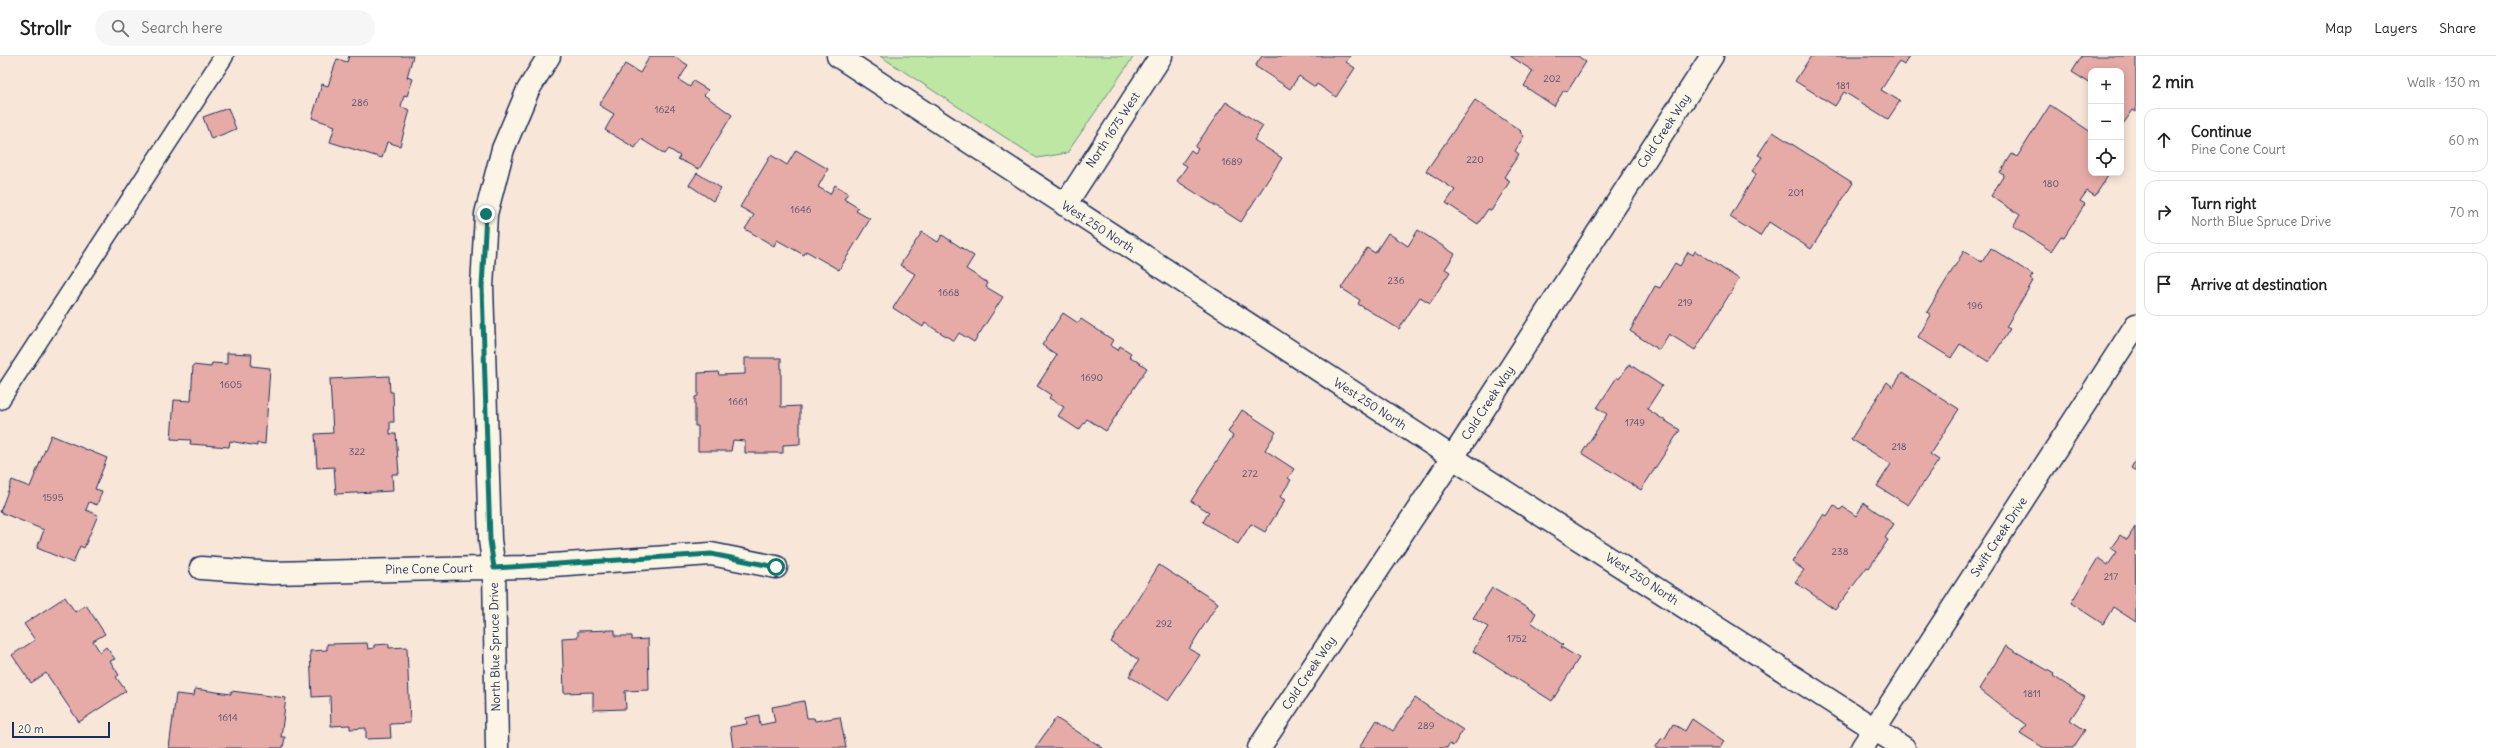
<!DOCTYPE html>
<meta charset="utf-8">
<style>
body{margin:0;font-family:Delius,sans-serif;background:#f6f6f6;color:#222}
.controls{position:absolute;right:12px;top:12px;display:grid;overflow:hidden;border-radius:8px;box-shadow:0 2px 10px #0003}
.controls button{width:36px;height:36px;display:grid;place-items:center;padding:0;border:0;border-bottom:1px solid #e0e0e0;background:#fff;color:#222;font:20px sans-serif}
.scale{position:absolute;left:12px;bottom:10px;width:98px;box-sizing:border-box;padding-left:4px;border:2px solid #1b2f5e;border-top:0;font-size:11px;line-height:14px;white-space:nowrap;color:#1b2f5e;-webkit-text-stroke:3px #fcf5e5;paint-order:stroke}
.stop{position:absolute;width:12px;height:12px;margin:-9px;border:3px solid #0f766e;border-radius:50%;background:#fff}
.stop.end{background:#0f766e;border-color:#fff;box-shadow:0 1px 4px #0008}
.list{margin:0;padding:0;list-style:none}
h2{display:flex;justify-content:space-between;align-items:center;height:52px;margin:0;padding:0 16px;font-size:17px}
h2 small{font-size:13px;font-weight:400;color:#767676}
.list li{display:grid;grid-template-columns:26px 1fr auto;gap:12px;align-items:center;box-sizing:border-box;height:64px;margin:0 8px 8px;padding:0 8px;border:1px solid #e0e0e0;border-radius:12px}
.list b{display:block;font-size:15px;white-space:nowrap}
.list p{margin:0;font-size:13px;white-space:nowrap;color:#767676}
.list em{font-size:13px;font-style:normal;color:#767676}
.icon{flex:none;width:22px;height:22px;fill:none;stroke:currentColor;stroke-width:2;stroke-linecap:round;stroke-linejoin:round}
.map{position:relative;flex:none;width:2136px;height:692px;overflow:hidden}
header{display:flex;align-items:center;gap:24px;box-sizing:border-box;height:56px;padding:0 20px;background:#fff;border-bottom:1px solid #e0e0e0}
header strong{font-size:19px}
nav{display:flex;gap:22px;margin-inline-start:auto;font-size:14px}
.search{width:280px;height:36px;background:#f6f6f6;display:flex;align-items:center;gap:10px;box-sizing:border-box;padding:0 14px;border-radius:22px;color:#767676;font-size:15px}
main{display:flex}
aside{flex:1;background:#fff}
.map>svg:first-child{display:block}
.green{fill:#bde7a3;stroke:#6c8b80}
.building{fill:#e6aba7;stroke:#1b2f5e}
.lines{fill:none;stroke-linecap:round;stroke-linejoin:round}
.service-casing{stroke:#1b2f5e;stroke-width:21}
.minor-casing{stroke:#1b2f5e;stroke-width:25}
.service{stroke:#fcf5e5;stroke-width:18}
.minor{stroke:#fcf5e5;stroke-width:22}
.route{stroke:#0f766e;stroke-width:5}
.labels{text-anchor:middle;stroke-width:3;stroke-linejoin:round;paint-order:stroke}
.number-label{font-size:10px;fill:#4e4e70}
.street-label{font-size:12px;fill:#1b2f5e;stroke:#fcf5e5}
</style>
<header>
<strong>Strollr</strong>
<div class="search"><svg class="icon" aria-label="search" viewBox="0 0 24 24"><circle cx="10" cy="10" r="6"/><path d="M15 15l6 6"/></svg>Search here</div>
<nav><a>Map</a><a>Layers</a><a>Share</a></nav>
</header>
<main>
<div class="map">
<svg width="2136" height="692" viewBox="0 0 2136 692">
<rect width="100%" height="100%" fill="#f8e6d9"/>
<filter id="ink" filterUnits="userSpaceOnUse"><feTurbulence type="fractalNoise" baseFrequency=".025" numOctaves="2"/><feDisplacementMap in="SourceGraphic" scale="8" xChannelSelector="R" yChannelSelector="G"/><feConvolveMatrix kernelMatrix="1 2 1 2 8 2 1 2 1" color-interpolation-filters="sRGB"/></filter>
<g filter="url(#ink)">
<path class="green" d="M880,0H1134L1067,97L1037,102Z"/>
<path class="building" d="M349,0H413L407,21L413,23L407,40L404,39L401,51L410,54L400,90L387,86L382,102L330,86L335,70L312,62L322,28L328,30L337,3L347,6Z
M650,0H673L688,9L679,24L690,31L693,25L708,34L704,39L732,59L699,113L678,103L680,100L669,93L665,98L641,83L635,92L605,74L614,58L599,49L625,8L640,17Z
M1262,0H1350L1346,6L1355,12L1336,41L1317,28L1315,31L1299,20L1290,33L1255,10Z
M1510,0H1578L1586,6L1567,36L1564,34L1554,50L1524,30L1533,15Z
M1811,0H1909L1904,9L1899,6L1881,34L1900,45L1888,63L1844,36L1835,50L1795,25Z
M2082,0H2136V56L2133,54L2123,68L2121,67V15H2091V28L2072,16Z
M1475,44L1521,75L1520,76L1524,80L1515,95L1519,98L1504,121L1510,125L1491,155L1488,153L1478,168L1446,147L1455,134L1426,115Z
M1226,46L1263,70L1254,84L1282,102L1241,166L1177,125L1187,110L1182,107L1191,94L1195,97L1198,93L1195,91Z
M2050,49L2091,76V117H2110L2095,140L2087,135L2080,145L2085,148L2064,182L2061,180L2051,195L2013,170L2020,159L1991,140L2004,119L2000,117L2012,98L2017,101Z
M228,52L236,73L211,83L203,61Z
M1773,76L1853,127L1811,193L1769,166L1760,180L1730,161L1756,118L1752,115L1762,101L1758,99Z
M796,94L828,113L818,131L830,138L835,129L848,137L844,143L858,152L856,155L870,163L839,214L806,195L804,199L777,184L774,190L745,173L754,159L740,151L771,99L787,109Z
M697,117L721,132L713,145L689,129Z
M1418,174L1455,198L1445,213L1450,216L1430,247L1420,241L1399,273L1358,248L1360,244L1341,232L1367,192L1375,197L1388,177L1408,190Z
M922,176L938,186L942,179L974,200L966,213L988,227L986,231L1003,241L974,286L959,277L954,285L925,267L923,271L893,252L915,218L900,209Z
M1991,192L2033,219L2030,223L2033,225L2006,271L2010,273L1989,306L1960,288L1951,302L1918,281L1931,259L1927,256L1964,195L1982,206Z
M1695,195L1739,223L1695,294L1669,278L1659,294L1630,275L1655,230L1660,232L1675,207L1680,210L1688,196L1693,199Z
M1063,257L1078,267L1081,263L1113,284L1110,289L1118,294L1120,290L1131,297L1129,300L1147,312L1106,375L1087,363L1079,374L1058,360L1064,351L1049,342L1051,339L1037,330L1057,299L1042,289Z
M227,297L252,298L251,310L270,312L265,388L257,387V390L230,385L229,391L190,388L191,384L171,383L174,344L191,345L193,309L211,311L212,307L227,308Z
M745,302H781V351L800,350V388L783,389V397H745V385L733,384L731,395H698V370H695V341L698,340V317L718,316L719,319L745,318Z
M1629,308L1662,330L1647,353L1680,374L1641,434L1582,397L1607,358L1597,352L1617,321L1619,323Z
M1902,317L1959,353L1930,398L1939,404L1908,449L1877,430L1891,408L1851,383L1887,326L1893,331Z
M389,320L390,336H393L394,366H390V378H396L399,418H392L393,435L336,438L334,411L317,412L315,378L333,377L330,323Z
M1242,354L1276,376L1265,394L1294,413L1288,422L1291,424L1280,441L1285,444L1265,476L1251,468L1238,488L1203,466L1209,456L1191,445L1233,380L1228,376Z
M51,379L107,402L95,433L102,435L97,449L89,446L86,454L98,459L84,492L80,490L73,507L37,492L44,474L0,456L12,424L30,431Z
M2136,403V415L2131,412Z
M1864,447L1894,468L1885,482L1888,484L1869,512L1867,511L1835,554L1795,526L1804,514L1792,506L1824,458L1827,460L1834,449L1840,454L1843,451L1856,460Z
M2135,471L2136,566L2113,551L2103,568L2071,547L2098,502L2108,509L2117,496L2111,492L2120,479L2127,484Z
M1159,509L1218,547L1189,593L1200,599L1168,645L1129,620L1139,604L1111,586Z
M1492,532L1536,557L1531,566L1563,589L1561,591L1579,602L1552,645L1473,595L1488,571L1473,562Z
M65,541L75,556L86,549L105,578L93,585L100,596L106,591L115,603L110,605L119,619L116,621L126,635L79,666L46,617L31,627L12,599L35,584L24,568Z
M615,574V580H632V584L648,583L649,634L625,635L626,653L593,654V636L564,637L562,582L578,581V575Z
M367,587L368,593L374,592V589L389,588V592L407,591L410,667L390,668L391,682L366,683V672L350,673V669L331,670L330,640L312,641L310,595L327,594V588Z
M2006,590L2054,618L2053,620L2085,641L2070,664L2085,674L2073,692H2044L2020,677L2026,669L1979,633Z
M195,633L231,638V635L286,642L281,681H285L283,692H169L176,638L194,640Z
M1415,642L1463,674L1453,690L1449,688L1447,692H1359L1377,664L1393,675Z
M804,645L807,662H814L815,665L840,661L846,692H733L730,671L747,668L746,662L759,659L760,669L775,666L772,651Z
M1056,662L1103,692H1035Z
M1692,663L1724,685L1720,692H1655L1661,683L1665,682L1673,668L1685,675Z"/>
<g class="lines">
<defs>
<path id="service" d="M0,344L224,0"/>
<path id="minor" d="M838,0L1487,424L1904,692
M1065,149L1161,0
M201,512L272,517L524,511L711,498L776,511
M497,692L494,512L490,484L482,231L486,158L503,93L528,34L549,0
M1259,692L1453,401L1712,0
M1862,692L2136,269"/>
</defs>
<use href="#service" class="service-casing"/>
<use href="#minor" class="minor-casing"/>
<use href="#service" class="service"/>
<use href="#minor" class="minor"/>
</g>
</g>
<g class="lines" filter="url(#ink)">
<path class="route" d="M486,158L482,231L490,484L494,512L711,498L776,511"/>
</g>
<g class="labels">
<g class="number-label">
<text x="1552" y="26">202</text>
<text x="1843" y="33">181</text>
<text x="360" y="50">286</text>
<text x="665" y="57">1624</text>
<text x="1475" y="107">220</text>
<text x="1232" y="109">1689</text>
<text x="2051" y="131">180</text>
<text x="1796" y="140">201</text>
<text x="801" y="157">1646</text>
<text x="1396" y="228">236</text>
<text x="949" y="240">1668</text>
<text x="1685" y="250">219</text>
<text x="1975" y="253">196</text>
<text x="1092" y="325">1690</text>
<text x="231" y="332">1605</text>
<text x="738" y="349">1661</text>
<text x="1635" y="370">1749</text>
<text x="1899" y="394">218</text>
<text x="357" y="399">322</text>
<text x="1250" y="421">272</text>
<text x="53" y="445">1595</text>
<text x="1840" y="499">238</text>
<text x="2111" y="524">217</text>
<text x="1164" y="571">292</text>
<text x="1517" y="586">1752</text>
<text x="2032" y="641">1811</text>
<text x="228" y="665">1614</text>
<text x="1426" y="673">289</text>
</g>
<g class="street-label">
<text transform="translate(1113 74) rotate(-57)" y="4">North 1675 West</text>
<text transform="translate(1664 75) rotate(-57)" y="4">Cold Creek Way</text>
<text transform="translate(1098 171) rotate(33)" y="4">West 250 North</text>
<text transform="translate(1488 347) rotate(-57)" y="4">Cold Creek Way</text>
<text transform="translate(1370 348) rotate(33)" y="4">West 250 North</text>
<text transform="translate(1999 481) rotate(-57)" y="4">Swift Creek Drive</text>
<text transform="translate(429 513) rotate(-1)" y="4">Pine Cone Court</text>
<text transform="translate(1642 523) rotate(33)" y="4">West 250 North</text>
<text transform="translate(495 591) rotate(-91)" y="4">North Blue Spruce Drive</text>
<text transform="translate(1309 617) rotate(-56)" y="4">Cold Creek Way</text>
</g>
</g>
</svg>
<div class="controls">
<button>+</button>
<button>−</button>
<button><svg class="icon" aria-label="locate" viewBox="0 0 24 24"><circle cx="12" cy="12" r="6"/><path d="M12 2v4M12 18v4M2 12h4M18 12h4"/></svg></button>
</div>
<div class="scale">20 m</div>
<div class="stop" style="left:776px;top:511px"></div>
<div class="stop end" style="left:486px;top:158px"></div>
</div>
<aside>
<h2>2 min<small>Walk · 130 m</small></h2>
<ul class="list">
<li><svg class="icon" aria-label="ahead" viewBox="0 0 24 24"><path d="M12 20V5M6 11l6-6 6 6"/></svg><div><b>Continue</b><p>Pine Cone Court</p></div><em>60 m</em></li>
<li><svg class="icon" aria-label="right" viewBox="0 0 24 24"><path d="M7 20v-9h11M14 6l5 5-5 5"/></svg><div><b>Turn right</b><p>North Blue Spruce Drive</p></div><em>70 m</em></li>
<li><svg class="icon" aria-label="arrive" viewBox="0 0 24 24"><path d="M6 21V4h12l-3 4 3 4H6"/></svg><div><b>Arrive at destination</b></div></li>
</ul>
</aside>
</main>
